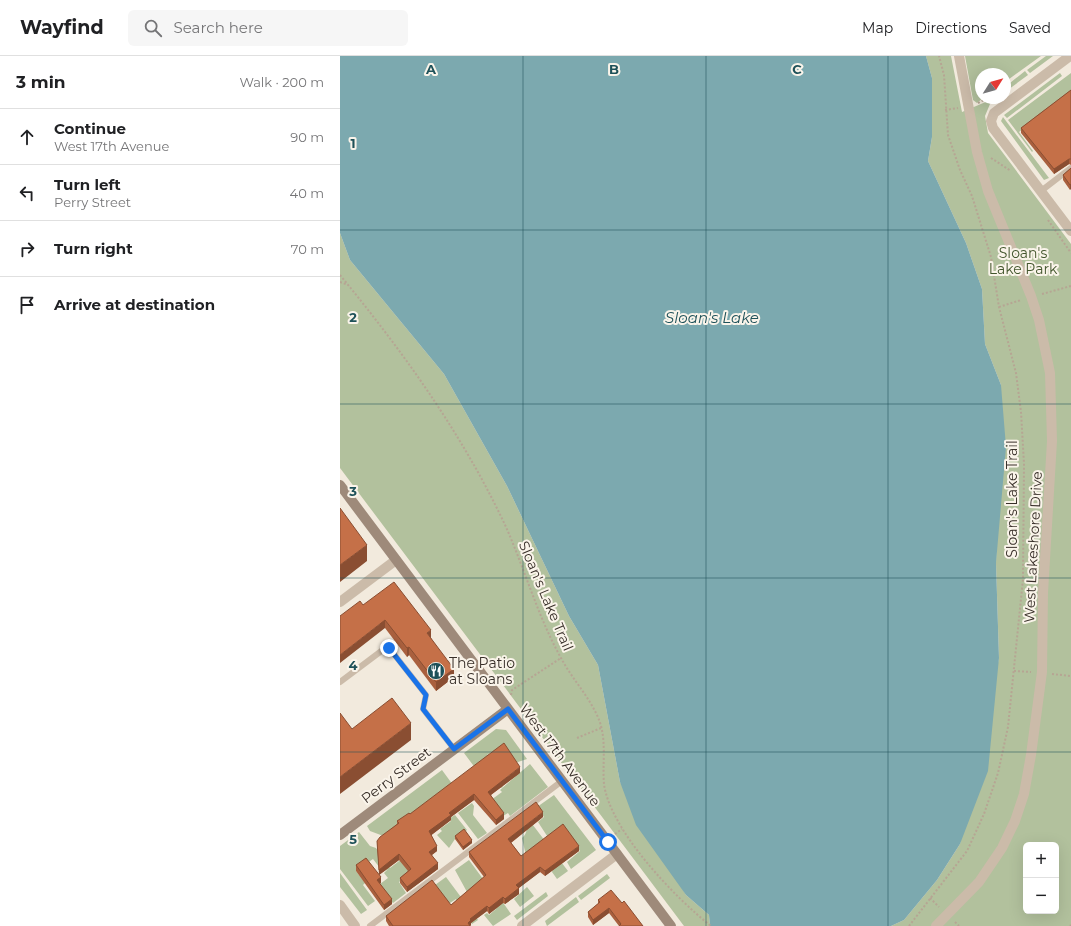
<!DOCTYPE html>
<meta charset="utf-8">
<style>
body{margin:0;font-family:Montserrat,sans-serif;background:#f6f6f6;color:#202124}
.controls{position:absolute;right:12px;bottom:12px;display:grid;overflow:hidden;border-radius:6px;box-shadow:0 4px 16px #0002}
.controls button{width:36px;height:36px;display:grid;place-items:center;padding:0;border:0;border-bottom:1px solid #e0e0e0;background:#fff;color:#202124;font:20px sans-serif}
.compass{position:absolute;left:635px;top:12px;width:36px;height:36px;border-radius:50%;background:#fff;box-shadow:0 4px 16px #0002;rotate:53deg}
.stop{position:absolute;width:12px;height:12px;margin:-9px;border:3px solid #1a73e8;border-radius:50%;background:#fff}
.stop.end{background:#1a73e8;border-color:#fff;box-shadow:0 1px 4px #0008}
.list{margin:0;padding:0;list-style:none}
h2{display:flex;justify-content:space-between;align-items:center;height:52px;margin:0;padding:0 16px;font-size:17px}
h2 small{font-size:13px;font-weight:400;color:#757577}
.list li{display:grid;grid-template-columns:26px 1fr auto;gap:12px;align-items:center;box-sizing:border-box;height:56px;padding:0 16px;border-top:1px solid #e0e0e0}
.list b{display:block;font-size:15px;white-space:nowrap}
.list p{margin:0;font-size:13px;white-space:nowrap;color:#757577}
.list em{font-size:13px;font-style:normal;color:#757577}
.icon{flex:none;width:22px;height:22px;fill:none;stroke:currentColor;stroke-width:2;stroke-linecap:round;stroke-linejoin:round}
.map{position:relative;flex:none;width:731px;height:870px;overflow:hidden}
header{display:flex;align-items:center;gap:24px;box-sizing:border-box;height:56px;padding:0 20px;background:#fff;border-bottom:1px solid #e0e0e0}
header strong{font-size:19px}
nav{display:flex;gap:22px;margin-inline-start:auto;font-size:14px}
.search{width:280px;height:36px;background:#f6f6f6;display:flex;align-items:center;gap:10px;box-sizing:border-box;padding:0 14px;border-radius:6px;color:#757577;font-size:15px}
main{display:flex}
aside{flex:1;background:#fff}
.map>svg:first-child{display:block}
.green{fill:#b2c19d;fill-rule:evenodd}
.water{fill:#7ca9af}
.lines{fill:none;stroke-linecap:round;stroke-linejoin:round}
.path{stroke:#b6a593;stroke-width:2;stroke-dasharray:2 2;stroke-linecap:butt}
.lane{stroke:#cbbba9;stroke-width:6}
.street{stroke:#cbbba9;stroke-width:10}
.secondary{stroke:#9e8a7a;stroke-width:10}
.wall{fill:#a9603e}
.shaded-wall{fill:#8a4e32}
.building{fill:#c57048;stroke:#8a4e32}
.route{stroke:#1a73e8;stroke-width:5}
.grid{fill:none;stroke:#1e5159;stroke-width:1;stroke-opacity:0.55}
.labels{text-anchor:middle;stroke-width:4;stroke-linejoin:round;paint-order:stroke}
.park-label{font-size:14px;fill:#43562d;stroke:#faf4ea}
.street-label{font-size:14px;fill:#382f29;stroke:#faf4ea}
.poi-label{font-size:14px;fill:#382f29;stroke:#faf4ea;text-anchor:start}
.water-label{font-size:15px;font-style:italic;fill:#1e5159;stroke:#faf4ea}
.grid-label{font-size:13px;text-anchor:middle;font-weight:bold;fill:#1e5159;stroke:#faf4ea;stroke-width:4;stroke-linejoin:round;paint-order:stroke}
</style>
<header>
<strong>Wayfind</strong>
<div class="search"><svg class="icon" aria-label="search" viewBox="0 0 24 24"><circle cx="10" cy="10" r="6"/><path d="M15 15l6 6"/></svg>Search here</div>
<nav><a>Map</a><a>Directions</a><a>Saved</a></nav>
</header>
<main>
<aside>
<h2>3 min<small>Walk · 200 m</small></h2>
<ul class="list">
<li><svg class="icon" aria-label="ahead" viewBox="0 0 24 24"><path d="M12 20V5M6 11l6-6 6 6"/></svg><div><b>Continue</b><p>West 17th Avenue</p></div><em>90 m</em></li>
<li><svg class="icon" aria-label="left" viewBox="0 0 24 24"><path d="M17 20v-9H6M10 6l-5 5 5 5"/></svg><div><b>Turn left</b><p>Perry Street</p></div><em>40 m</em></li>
<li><svg class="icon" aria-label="right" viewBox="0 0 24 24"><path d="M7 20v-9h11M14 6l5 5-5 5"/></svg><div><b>Turn right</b></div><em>70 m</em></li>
<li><svg class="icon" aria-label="arrive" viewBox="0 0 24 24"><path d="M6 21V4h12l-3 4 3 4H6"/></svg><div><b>Arrive at destination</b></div></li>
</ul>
</aside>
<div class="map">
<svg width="731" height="870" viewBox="0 0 731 870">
<rect width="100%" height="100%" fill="#f2eadd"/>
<path class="green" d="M586,0H611L622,56L648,45L650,48L645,60L648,77L731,188V870H551L564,864L597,824L620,788L659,602L656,507L661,329L645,288L642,233L626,187L588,105L592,81V22ZM686,789H716V855H686Z
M625,0H701L665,26V18H641V42H643L637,47L633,44Z
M706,0H713L690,17L687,14Z
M685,15L688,19L665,36V31Z
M720,17L722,20L667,62L664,59Z
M731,17V37L679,76L693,95L692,96L668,64Z
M663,61L709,122L704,124L661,65Z
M0,177L10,204L104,318L167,430L229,560L258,609L280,726L346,839L369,859L370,870H344L0,412Z
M156,673L166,674L187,703L175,707L156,698L153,695L147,699C153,709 156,721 163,731L161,732L143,708L136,713L124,697Z
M190,708L208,731L170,760L168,757L163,760L151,744L162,736L160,734Z
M102,714L113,729L46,781L30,775L27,770Z
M214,739L256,794L231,813L227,806L240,795L223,773L209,783L198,766L204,761L197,751Z
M132,747L134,750L133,759L147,777L138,783L118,757Z
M115,759L127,774L115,783L109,792L97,779L102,775L100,773L111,765L110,762Z
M186,760L228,815L217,823L212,816L215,807L186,800L182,782C188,777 188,768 186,760Z
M19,776L30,790L36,792L50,812L63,802L80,811L59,826L66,837L53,847L36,831L48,822L44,817L48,813L43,816L33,803L16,815L25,827L23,829L35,845L28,850L0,813V790Z
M129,804L143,823L127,836L115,814Z
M0,817L27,854L21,858L0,831Z
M267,818L270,822L241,844L238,840Z
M106,821L138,864L132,868L117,849L116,843L104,851L95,829Z
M187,831L194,840L180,851L174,843Z
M206,836L208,840L177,864L174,860Z
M159,841L171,858L153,870L144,859L147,857L149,859L156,853Z
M236,841L239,846L207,870L205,865Z"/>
<path class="water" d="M0,0H586L592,22V81L588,105L626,187L642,233L645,288L661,329L666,391L656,507L659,602L648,715L620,788L597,824L564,864L551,870H370L369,859L346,839L296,769L280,726L258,609L229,560L167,430L104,318L10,204L0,177Z"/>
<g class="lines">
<path class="path" d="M638,47L648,42
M605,54L618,52
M651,102L671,115
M708,164L731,197
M0,219C64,297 123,379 166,471C185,514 198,561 221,602C231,621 246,637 256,657C268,680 262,704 264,728C270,774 335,842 371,870
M0,226L8,229
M702,238L731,230
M659,251L681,244
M674,615L691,616
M712,618L731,620
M171,639L172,634L221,602
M237,682L261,672
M275,778L282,773
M590,842L599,851
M615,866L619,870
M569,870L627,795L644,758L658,717L668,671L683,523L684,408L681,356L676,317L659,251L651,201L632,140L620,114L608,79L604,19L599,0
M730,870L731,869"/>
<path class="lane" d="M701,135L731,112
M0,626L44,593H50L86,639L83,653L114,693
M30,870L222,725"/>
<path class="street" d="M730,0L654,57L651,65L653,72L731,175
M0,546L56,504
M0,849L15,870
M182,870L277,798
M596,870L639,826L662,792L675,765L684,738L691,699L702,616L703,537L712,385L710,317L699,264L691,240L648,135L637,96L619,0"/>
<path class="secondary" d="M0,429L331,870
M0,779L168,653"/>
</g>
<path class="wall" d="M731,34V109L729,108L714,118L681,77V72Z
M731,112L730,134L723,124V119Z
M23,549L91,582L114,621L96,635L69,599L67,601L45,572Z
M180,717L151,739L164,763L156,769L134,744L111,761V764L91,779L97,795L92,799L98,813L67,836L60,827V822L68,815L59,804L39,819L41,827H40L52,848L44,854L16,815V809L39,819L37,785L57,768V765L70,758Z
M203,761L171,787L181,800L239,795L205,820L200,816L179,832V838L165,848L163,847L149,858L147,855L131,867V869L130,870H49L46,865V860L111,849L144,821L129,801V796Z
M115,780L132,787L123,794L115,783Z
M258,844L282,847L303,870H279L269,857L253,869L248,861V856L258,848Z"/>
<path class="shaded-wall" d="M729,103V108L714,118V113Z
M731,128V133L730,134V129Z
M27,489V505L0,526V509Z
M45,564V572L0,607V599Z
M91,574V583L87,577Z
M69,591V599L67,601V592Z
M114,613V621L96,635V626Z
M71,667V684L0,738V721Z
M180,711V717L148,741V736Z
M134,738V744L111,761V764L89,781V775L109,757Z
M203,756V761L168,789V783Z
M164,757V763L156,769V764Z
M132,784V787L123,794V791Z
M97,790V795L89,801V796Z
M239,790V795L205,820V815Z
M59,798V804L39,819V814Z
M98,807V813L67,836V831Z
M200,811V816L176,834V829Z
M41,821V827L37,829V824Z
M179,832V838L165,848V843Z
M163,841V847L149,858V852Z
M52,843V848L44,854V849Z
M147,850V855L131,867V869L130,870H128V867L130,863Z
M269,852V857L253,869V864Z"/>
<path class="building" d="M731,34V103H729L714,113L681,72Z
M731,112V128L730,129L723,119Z
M0,452L27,489L0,509Z
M54,526L91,574L87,577L114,613L96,626L69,591L67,592L45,564L0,599V560L20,545L23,549Z
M52,642L71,667L0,721V657L12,673Z
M164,687L180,711L148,736L164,757L156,764L134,738L109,757L111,759L89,775L97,790L89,796L98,807L67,831L60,822L71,813L59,798L39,814L37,785L40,781L59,767L57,765L69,757L70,758Z
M196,746L203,756L168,783L181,800L223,768L239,790L205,815L200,811L176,829L179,832L165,843L163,841L149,852L147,850L130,863L131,864L128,867L130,870H53L46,860L92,824L111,849L146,819L129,796Z
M124,773L132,784L123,791L115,780Z
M26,802L41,821L37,824L52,843L44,849L16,809Z
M271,834L282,847L284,845L303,870H279L281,868L269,852L253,864L248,856L260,846L258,844Z"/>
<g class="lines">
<path class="route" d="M49,592L86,639L83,653L114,693L168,653L268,786"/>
</g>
<path class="grid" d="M183,0V870M366,0V870M548,0V870M0,174H731M0,348H731M0,522H731M0,696H731"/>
<defs>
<symbol id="restaurant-disc" viewBox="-11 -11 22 22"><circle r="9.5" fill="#1e5159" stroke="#faf4ea"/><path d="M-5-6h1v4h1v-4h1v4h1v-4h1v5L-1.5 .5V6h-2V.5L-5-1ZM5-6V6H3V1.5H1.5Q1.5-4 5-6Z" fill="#fff"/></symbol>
</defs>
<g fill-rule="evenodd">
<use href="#restaurant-disc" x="86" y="605" width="20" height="20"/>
</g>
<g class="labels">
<g class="park-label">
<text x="683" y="202">Sloan's<tspan x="683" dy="16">Lake Park</tspan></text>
</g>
<g class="street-label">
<text transform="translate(672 443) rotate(-90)" y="5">Sloan's Lake Trail</text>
<text transform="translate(693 491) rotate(-87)" y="5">West Lakeshore Drive</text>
<text transform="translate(206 540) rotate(67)" y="5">Sloan's Lake Trail</text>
<text transform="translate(220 699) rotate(53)" y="5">West 17th Avenue</text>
<text transform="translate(56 719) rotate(-37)" y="5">Perry Street</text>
</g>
<g class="poi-label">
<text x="109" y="612">The Patio<tspan x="109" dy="16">at Sloans</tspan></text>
</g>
<g class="water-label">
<text x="372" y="267">Sloan's Lake</text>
</g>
</g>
<g class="grid-label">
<text x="91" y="18">A</text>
<text x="274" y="18">B</text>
<text x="457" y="18">C</text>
<text x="13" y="92">1</text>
<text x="13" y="266">2</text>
<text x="13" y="440">3</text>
<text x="13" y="614">4</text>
<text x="13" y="788">5</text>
</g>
</svg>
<div class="controls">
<button>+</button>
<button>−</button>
</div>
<svg class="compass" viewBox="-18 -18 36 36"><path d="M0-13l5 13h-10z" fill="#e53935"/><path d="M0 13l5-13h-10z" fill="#757577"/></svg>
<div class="stop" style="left:268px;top:786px"></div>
<div class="stop end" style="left:49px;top:592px"></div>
</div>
</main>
